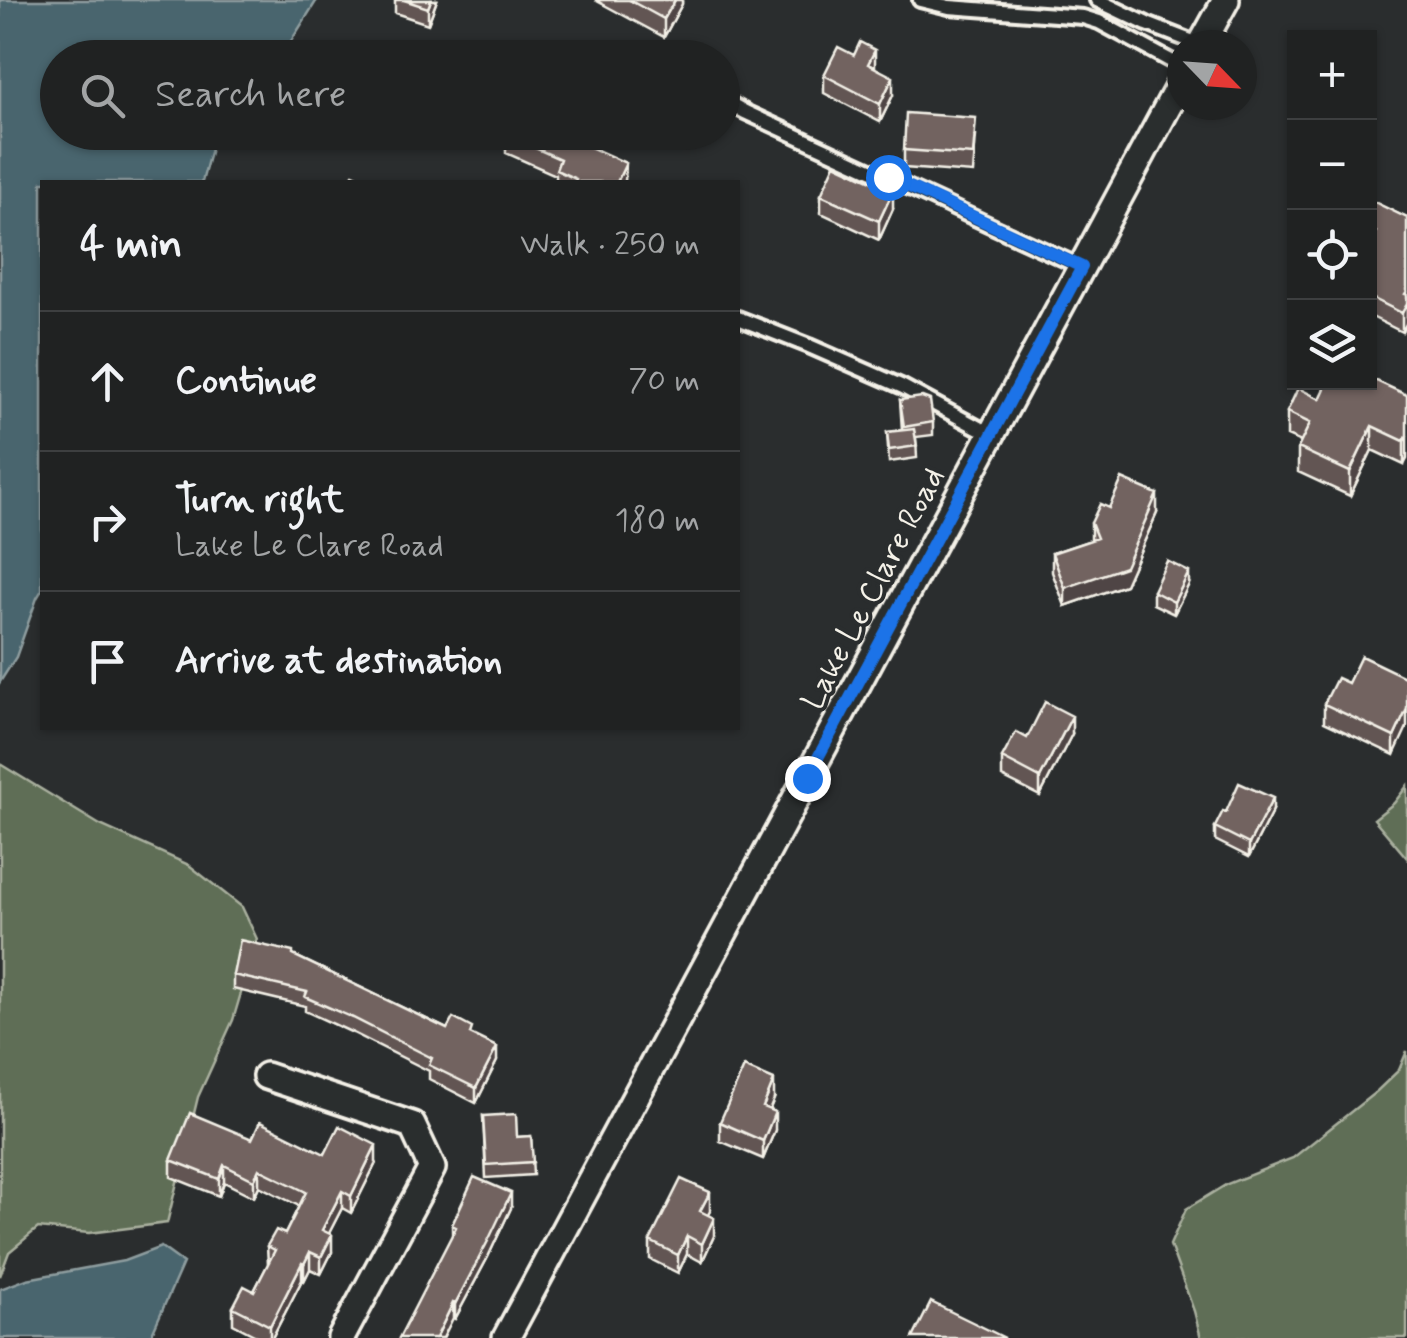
<!DOCTYPE html>
<meta charset="utf-8">
<style>
body{margin:0;font-family:Mynerve,sans-serif;background:#282a2a;color:#f1f3f6}
.controls{position:absolute;right:30px;top:30px;display:grid;overflow:hidden;border-radius:0px;box-shadow:0 2px 8px #0004}
.controls button{width:90px;height:90px;display:grid;place-items:center;padding:0;border:0;border-bottom:2px solid #3d3f40;background:#202222;color:#f1f3f6;font:50px sans-serif}
.compass{position:absolute;left:1167px;top:30px;width:90px;height:90px;border-radius:50%;background:#202222;box-shadow:0 2px 8px #0004;rotate:115deg}
.stop{position:absolute;width:30px;height:30px;margin:-22px;border:8px solid #1a73e8;border-radius:50%;background:#fff}
.stop.end{background:#1a73e8;border-color:#fff;box-shadow:0 2px 10px #0008}
.list{margin:0;padding:0;list-style:none}
h2{display:flex;justify-content:space-between;align-items:center;height:130px;margin:0;padding:0 40px;font-size:42px}
h2 small{font-size:32px;font-weight:400;color:#a2a4a5}
.list li{display:grid;grid-template-columns:65px 1fr auto;gap:30px;align-items:center;box-sizing:border-box;height:140px;padding:0 40px;border-top:2px solid #3d3f40}
.list b{display:block;font-size:38px;white-space:nowrap}
.list p{margin:0;font-size:32px;white-space:nowrap;color:#a2a4a5}
.list em{font-size:32px;font-style:normal;color:#a2a4a5}
.icon{flex:none;width:55px;height:55px;fill:none;stroke:currentColor;stroke-width:2;stroke-linecap:round;stroke-linejoin:round}
.map{position:relative;flex:none;width:1407px;height:1338px;overflow:hidden}
.search{position:absolute;background:#202222;box-shadow:0 2px 8px #0004;left:40px;top:40px;width:700px;height:110px;display:flex;align-items:center;gap:25px;box-sizing:border-box;padding:0 35px;border-radius:55px;color:#a2a4a5;font-size:38px}
.panel{position:absolute;background:#202222;box-shadow:0 2px 8px #0004;left:40px;top:180px;width:700px;height:550px;border-radius:0px}
.map>svg:first-child{display:block}
.green{fill:#5f6e56;stroke:#aab09f;stroke-width:2.5}
.water{fill:#4a656e;stroke:#8e9d9f;stroke-width:2.5}
.lines{fill:none;stroke-linecap:round;stroke-linejoin:round}
.service-casing{stroke:#f4f1e8;stroke-width:20}
.minor-casing{stroke:#f4f1e8;stroke-width:32}
.service{stroke:#2a2d2e;stroke-width:12}
.minor{stroke:#2a2d2e;stroke-width:25}
.wall{fill:#625553;stroke:#f4f1e8;stroke-width:2.5}
.shaded-wall{fill:#504544;stroke:#f4f1e8;stroke-width:2.5}
.building{fill:#726361;stroke:#f4f1e8;stroke-width:2.5}
.route{stroke:#1a73e8;stroke-width:12}
.labels{text-anchor:middle;stroke-width:8;stroke-linejoin:round;paint-order:stroke}
.street-label{font-size:32px;fill:#f4f1e8;stroke:#2a2d2e}
</style>
<div class="map">
<svg width="1407" height="1338" viewBox="0 0 1407 1338">
<rect width="100%" height="100%" fill="#2a2d2e"/>
<filter id="ink" filterUnits="userSpaceOnUse"><feTurbulence type="fractalNoise" baseFrequency=".01" numOctaves="2"/><feDisplacementMap in="SourceGraphic" scale="20" xChannelSelector="R" yChannelSelector="G"/><feConvolveMatrix kernelMatrix="1 2 1 2 8 2 1 2 1" color-interpolation-filters="sRGB"/></filter>
<g filter="url(#ink)">
<path class="green" d="M0,764L100,825L189,865L242,907L257,939L233,1020L198,1097L167,1223L89,1233L38,1228L9,1252L0,1276Z
M1407,786V858L1374,819L1394,803Z
M1407,1051V1338H1201L1194,1311L1170,1245L1186,1209L1227,1184L1293,1158L1377,1091L1399,1070Z"/>
<path class="water" d="M0,0H317L281,57L58,58V132L218,133L213,141L202,182H42V590L37,598L16,657L0,682Z
M161,1247L183,1263L150,1338H0V1289L27,1279L124,1261Z"/>
<g class="lines">
<defs>
<path id="service" d="M920,0L949,7L1083,17L1099,22L1182,67
M1097,0L1147,24L1201,45
M722,99L745,112L1081,267
M738,318L809,346L903,387L992,435"/>
<path id="minor" d="M1201,45L1226,0
M266,1076L412,1125L432,1168L341,1338
M506,1338L1182,80"/>
</defs>
<use href="#service" class="service-casing"/>
<use href="#minor" class="minor-casing"/>
<use href="#service" class="service"/>
<use href="#minor" class="minor"/>
</g>
<path class="wall" d="M395,0H437L428,24L395,13Z
M595,0H682V4L664,37Z
M875,68L893,95L880,122L824,93V75Z
M582,132V144L625,182H556V175L506,153V135Z
M976,136L973,173L904,168V150Z
M821,195L893,209L879,240L821,213Z
M1370,200L1407,218V322L1402,332L1370,316Z
M1407,395L1404,465L1372,450L1350,496L1298,472V448L1301,442L1287,436V412L1320,399Z
M900,400L933,422V435L916,437L917,458L889,462L887,432L902,430Z
M1109,508L1157,513L1125,585L1065,606L1052,572V553L1091,540V523Z
M1189,584L1174,614L1153,604V591Z
M1407,678L1394,755L1324,722V704L1348,683Z
M1072,734L1040,796L1002,777V758L1027,738Z
M1273,810L1249,857L1215,840V827Z
M293,955L447,1029L472,1035L497,1061L476,1103L429,1079V1071L353,1033L305,1011V1006L233,989V975Z
M774,1099L769,1110L775,1130L763,1159L720,1141V1122Z
M483,1116L517,1137L531,1136L533,1175L486,1178Z
M252,1139L325,1154L376,1163L351,1213L342,1208L329,1233L332,1252L321,1274L310,1269L304,1281L302,1280L272,1338H260L233,1324V1307L254,1291L268,1264L267,1246L285,1234L299,1206L259,1186L254,1197L224,1182L219,1196L171,1177V1160Z
M511,1208L488,1257L455,1319L453,1318L452,1225Z
M710,1211L707,1215L714,1236L702,1262L687,1254L678,1273L650,1259V1241Z"/>
<path class="shaded-wall" d="M431,0H437L428,24V8Z
M675,0H682V4L664,37V19Z
M875,50V68L868,64Z
M893,77V95L880,122V104Z
M626,163L625,182H617Z
M893,191V209L879,240V221Z
M1407,291V322L1402,332V313Z
M1372,426V450L1350,496V472Z
M1407,435V459L1404,465V441Z
M1157,494V513L1125,585L1065,606V588Z
M1189,572V584L1174,614V602Z
M1407,709V727L1394,755V737Z
M1072,716V734L1040,796V778Z
M1273,798V810L1249,857V844Z
M497,1047V1061L476,1103V1088Z
M774,1080V1099L763,1125V1107Z
M775,1112V1130L763,1159V1141Z
M376,1145V1163L351,1213V1196Z
M224,1165V1182L219,1196V1179Z
M259,1169V1186L254,1197V1180Z
M342,1191V1208L322,1247V1230Z
M710,1192V1211L700,1230V1211Z
M511,1193V1208L488,1257L455,1319V1304Z
M714,1218V1236L702,1262V1244Z
M332,1235V1252L321,1274V1257Z
M687,1236V1254L678,1273V1255Z
M310,1252V1269L304,1281V1264Z
M302,1263V1280L272,1338H270V1326Z
M453,1303V1318L443,1338H436Z"/>
<path class="building" d="M404,0H431L428,8Z
M629,0H675L664,19Z
M860,42L875,50L868,64L893,77L880,104L824,75L838,47L854,55Z
M906,113L976,118L973,155L904,150Z
M507,132H581L577,141L626,163L617,182H575L576,179L556,170L560,159L506,135Z
M835,164L893,191L879,221L821,195Z
M353,174L371,182H348Z
M1370,200L1407,218V291L1405,294L1407,295V304L1402,313L1370,297V246L1376,232L1370,229Z
M1370,378L1407,395V435L1404,441L1372,426L1350,472L1298,448L1310,423L1287,412L1298,388L1320,399L1328,382H1370Z
M922,397L930,400L933,422L904,427L900,400Z
M914,429L917,446L889,450L887,432Z
M1122,479L1157,494L1125,567L1065,588L1052,553L1097,538L1091,523L1100,504L1109,508Z
M1167,561L1189,572L1174,602L1153,591Z
M1361,656L1407,678V709L1394,737L1324,704L1337,678L1348,683Z
M1045,702L1072,716L1040,778L1002,758L1016,732L1027,738Z
M1239,783L1273,798L1249,844L1215,827L1223,811L1226,812Z
M240,940L293,952V955L447,1029L453,1018L472,1028L470,1034L497,1047L476,1088L429,1065L432,1058L353,1018L305,997L307,992L233,975Z
M744,1067L774,1080L763,1107L775,1112L763,1141L720,1122Z
M190,1113L252,1139L260,1122L325,1154L339,1126L376,1145L351,1196L342,1191L322,1230L332,1235L321,1257L310,1252L304,1264L302,1263L270,1326L233,1307L244,1286L254,1291L275,1250L267,1246L276,1230L285,1234L306,1192L259,1169L254,1180L224,1165L219,1179L171,1160Z
M516,1114L517,1137L531,1136L533,1162L486,1165L483,1116Z
M474,1177L511,1193L488,1241L455,1304L453,1303L436,1338H399L456,1227L452,1225Z
M681,1179L710,1192L700,1211L714,1218L702,1244L687,1236L678,1255L650,1241Z
M931,1302L1005,1338H913Z"/>
</g>
<g class="lines" filter="url(#ink)">
<path class="route" d="M807,778L1082,267L888,177"/>
</g>
<g class="labels">
<g class="street-label">
<text transform="translate(872 588) rotate(-62)" y="11">Lake Le Clare Road</text>
</g>
</g>
</svg>
<div class="controls">
<button>+</button>
<button>−</button>
<button><svg class="icon" aria-label="locate" viewBox="0 0 24 24"><circle cx="12" cy="12" r="6"/><path d="M12 2v4M12 18v4M2 12h4M18 12h4"/></svg></button>
<button><svg class="icon" aria-label="layers" viewBox="0 0 24 24"><path d="M12 4l9 5-9 5-9-5zM3 14l9 5 9-5"/></svg></button>
</div>
<svg class="compass" viewBox="-18 -18 36 36"><path d="M0-13l5 13h-10z" fill="#e53935"/><path d="M0 13l5-13h-10z" fill="#a2a4a5"/></svg>
<div class="stop" style="left:888px;top:177px"></div>
<div class="stop end" style="left:807px;top:778px"></div>
<div class="search"><svg class="icon" aria-label="search" viewBox="0 0 24 24"><circle cx="10" cy="10" r="6"/><path d="M15 15l6 6"/></svg>Search here</div>
<section class="panel">
<h2>4 min<small>Walk · 250 m</small></h2>
<ul class="list">
<li><svg class="icon" aria-label="ahead" viewBox="0 0 24 24"><path d="M12 20V5M6 11l6-6 6 6"/></svg><div><b>Continue</b></div><em>70 m</em></li>
<li><svg class="icon" aria-label="right" viewBox="0 0 24 24"><path d="M7 20v-9h11M14 6l5 5-5 5"/></svg><div><b>Turn right</b><p>Lake Le Clare Road</p></div><em>180 m</em></li>
<li><svg class="icon" aria-label="arrive" viewBox="0 0 24 24"><path d="M6 21V4h12l-3 4 3 4H6"/></svg><div><b>Arrive at destination</b></div></li>
</ul>
</section>
</div>
